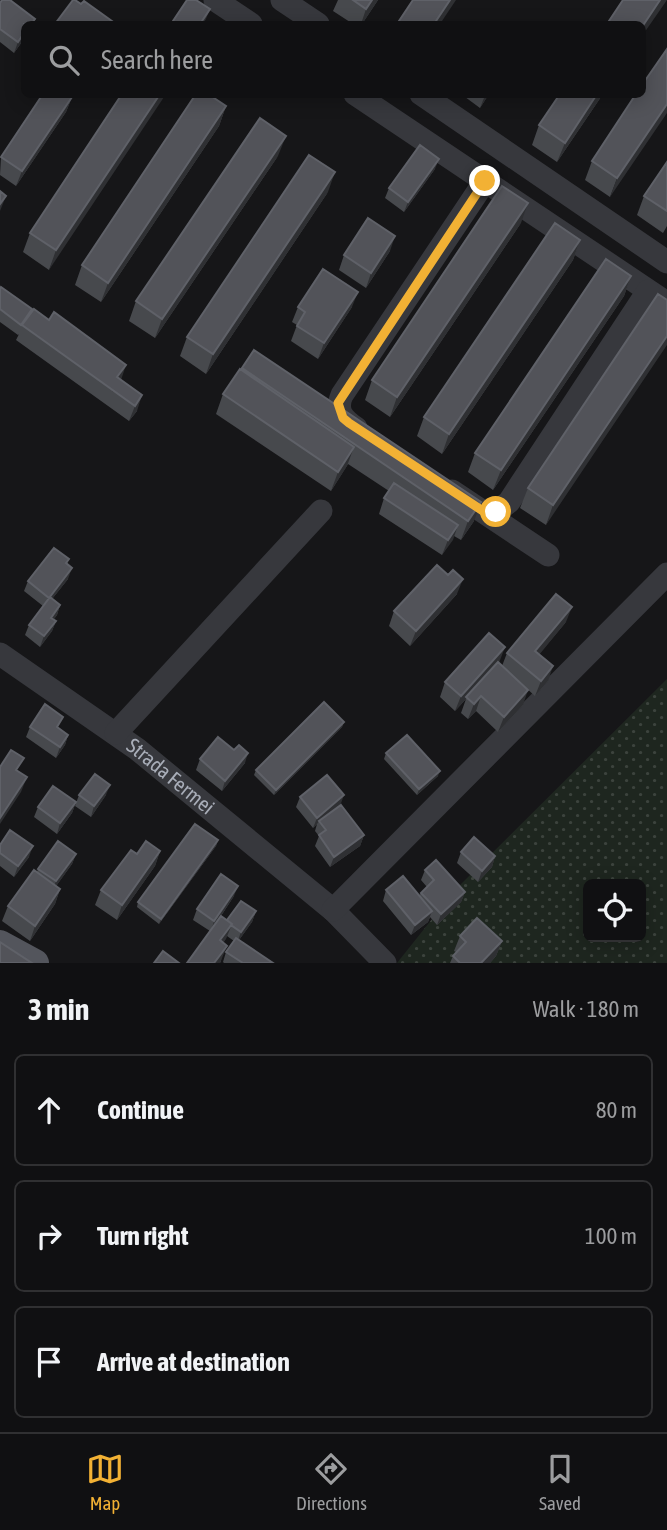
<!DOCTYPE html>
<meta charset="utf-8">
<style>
body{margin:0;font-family:"Asap Condensed",sans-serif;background:#19191b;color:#f1f3f6}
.controls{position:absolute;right:21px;bottom:21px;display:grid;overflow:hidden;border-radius:10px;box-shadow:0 4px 18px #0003}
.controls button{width:63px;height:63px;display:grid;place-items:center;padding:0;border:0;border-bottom:2px solid #303032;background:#101012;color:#f1f3f6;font:35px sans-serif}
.stop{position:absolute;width:21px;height:21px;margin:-16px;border:5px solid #f2b134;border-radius:50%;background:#fff}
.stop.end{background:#f2b134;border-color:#fff;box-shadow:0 2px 7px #0008}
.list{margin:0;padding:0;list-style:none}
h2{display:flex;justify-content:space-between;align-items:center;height:91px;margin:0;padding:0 28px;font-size:30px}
h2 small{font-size:23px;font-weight:400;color:#9c9d9f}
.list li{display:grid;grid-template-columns:46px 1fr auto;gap:21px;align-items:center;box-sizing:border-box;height:112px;margin:0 14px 14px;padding:0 14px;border:2px solid #303032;border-radius:10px}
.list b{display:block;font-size:26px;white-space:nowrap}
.list em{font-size:23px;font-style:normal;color:#9c9d9f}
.icon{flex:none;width:38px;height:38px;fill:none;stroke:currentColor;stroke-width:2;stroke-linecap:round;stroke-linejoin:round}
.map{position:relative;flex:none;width:667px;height:963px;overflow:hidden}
.search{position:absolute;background:#101012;box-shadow:0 4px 18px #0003;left:21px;right:21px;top:21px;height:77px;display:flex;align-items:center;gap:18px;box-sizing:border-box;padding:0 24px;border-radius:10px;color:#9c9d9f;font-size:26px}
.sheet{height:469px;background:#101012}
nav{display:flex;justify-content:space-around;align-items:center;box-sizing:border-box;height:98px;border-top:2px solid #303032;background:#101012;font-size:19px;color:#9c9d9f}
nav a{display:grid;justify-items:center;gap:4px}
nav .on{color:#f2b134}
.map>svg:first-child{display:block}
.grass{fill:url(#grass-dots);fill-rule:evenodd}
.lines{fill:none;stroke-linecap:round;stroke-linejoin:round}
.minor{stroke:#37383d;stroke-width:23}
.major{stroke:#53555c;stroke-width:28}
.wall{fill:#47494d}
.shaded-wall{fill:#2f3033}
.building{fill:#525359;stroke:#5f6168;stroke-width:2}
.route{stroke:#f2b134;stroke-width:9}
.labels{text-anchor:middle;stroke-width:5;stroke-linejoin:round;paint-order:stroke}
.street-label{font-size:21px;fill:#a8adb8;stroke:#111113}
</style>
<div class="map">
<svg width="667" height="963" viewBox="0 0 667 963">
<defs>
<pattern id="grass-dots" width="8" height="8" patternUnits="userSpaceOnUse" patternTransform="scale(1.75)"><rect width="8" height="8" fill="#1e261f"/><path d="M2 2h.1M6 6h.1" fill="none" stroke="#3c433d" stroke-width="1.8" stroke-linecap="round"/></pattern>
</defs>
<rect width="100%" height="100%" fill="#161618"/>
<path class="grass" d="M667,679V963H397L456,889ZM588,884H641V937H588Z"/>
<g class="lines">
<g class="minor">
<path d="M215,0L251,24"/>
<path d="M282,0L318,24"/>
<path d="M355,94L667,303"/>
<path d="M421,94L667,262"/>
<path d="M356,428C343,419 335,411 342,395L485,181"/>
<path d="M452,491L548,555"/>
<path d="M486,513L496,512L509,502L648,291"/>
<path id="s1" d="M0,654L137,749L333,910L385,963"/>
<path d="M116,733L321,511"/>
<path d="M333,910L667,574"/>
</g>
<path class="major" d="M0,944L35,963"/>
</g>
<path class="wall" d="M338,0H378L362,24H353L333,11Z
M0,3L35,19L33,24H24V39L14,53L0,42Z
M667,49L610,197L585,180L592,161Z
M122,94L49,270L23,252L30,233Z
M461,94H489L480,108Z
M560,94H603L557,162L532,145L539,125Z
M72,97L66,112L16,186L0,175L1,157Z
M226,106L219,126L101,302L75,285L82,265Z
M278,156L155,338L129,321L136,301Z
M667,162V226L663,233L637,215L644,196Z
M435,169L404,212L385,198L389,188Z
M328,192L206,374L180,356L187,337Z
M521,223L390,417L365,400L372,380Z
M580,240L573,260L442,454L417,436L424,417Z
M390,251L366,288L339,270L344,255Z
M631,276L624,296L493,490L468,472L475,453Z
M0,289L121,380L137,411L129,421L16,340L19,334L18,335L0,322Z
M658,294L546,525L520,508L528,488Z
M298,307H352L318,359L291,341L297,325L292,322Z
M242,368L474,521L461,540L454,536L442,555L379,514L384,498L389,491L348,464L331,491L216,414L223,394Z
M69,559L67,564L68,579L52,599L60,605L57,615L54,619L56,621L52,631L40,647L25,635L29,625L43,606L24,591L28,581Z
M448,575L457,594L410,646L389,626L394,611Z
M566,622L539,654L548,681L535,696L525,687L523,705L498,732L476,711L468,719L461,713L466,699L455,711L440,697L445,682L499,663L502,666L507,653Z
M344,722L342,727L274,795L254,775L256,770Z
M30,727L59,728L68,735L65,745L56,758L26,737Z
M386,753L438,776L417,795L384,759Z
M200,759L245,763L222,791L196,770Z
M79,795H106L91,817L75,806Z
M300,797L340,805L364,835L360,846L330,867L315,846L319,836L315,831L317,824L313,828L296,807Z
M76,802L72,813L57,834L34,817L38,807Z
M218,840L216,846L159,924L137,907L138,902Z
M0,845L29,857L14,877L0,866Z
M160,851L155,866L117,920L95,905L101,890L137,854Z
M461,852L495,856L492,867L478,882L457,863Z
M76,854L72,864L56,886L60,889L55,904L30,941L2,921L8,906L37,872L38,869Z
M425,870L465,892L461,902L437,925L430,917L428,922L411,935L383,901L386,890L419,896L421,893L427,887L421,880Z
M234,896L221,916L227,920L256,911L252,922L239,940L273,963H224L223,962L226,952L234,941L227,936L223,943L221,961L220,963H187L210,931L193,920L197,909Z
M460,936L502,941L496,956L490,963H450L453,956L456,952L454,951Z"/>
<path class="shaded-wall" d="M372,0H378L362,24H361L366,9Z
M450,0H456L440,24H434Z
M660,0H667L642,36V27Z
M210,9L206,19L203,24H200Z
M24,33V39L14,53L18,42Z
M160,94H166L49,270L56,250Z
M486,94H489L480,108L484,98Z
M597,94H603L557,162L565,143Z
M72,97L66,112L16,186L22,171Z
M667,104V113L610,197L617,178Z
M226,106L219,126L101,302L108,283Z
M286,136L278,156L155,338L162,319Z
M439,159L435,169L404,212L408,202Z
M335,172L328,192L206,374L213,354Z
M6,196L0,211V204Z
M528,203L521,223L390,417L397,397Z
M395,236L390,251L366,288L371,273Z
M580,240L573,260L442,454L449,434Z
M631,276L624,296L493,490L501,470Z
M358,292L352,307L318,359L324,343Z
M667,336V345L546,525L553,505Z
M126,365L121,380L112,392L117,377Z
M142,395L137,411L129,421L135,406Z
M354,447L347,466L331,491L338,472Z
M481,502L474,521L461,540L468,521Z
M458,525L453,540L442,555L448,540Z
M72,568L68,579L45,608L49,598Z
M463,579L457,594L410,646L416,631Z
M60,605L57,615L47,628L51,618Z
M572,607L566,622L530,666L535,651Z
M56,621L52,631L40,647L44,636Z
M505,647L499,663L455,711L461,696Z
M553,666L548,681L535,696L541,681Z
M528,690L523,705L498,732L504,717Z
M481,696L476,711L468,719L474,704Z
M344,722L342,727L274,795L276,790Z
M68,735L65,745L56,758L60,747Z
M248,753L245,763L222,791L225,781Z
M440,771L438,776L417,795L419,789Z
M27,777L21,792L0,824V818Z
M110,785L106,795L91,817L94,806Z
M344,795L340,806L319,821L317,824L313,828L317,818Z
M76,802L72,813L57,834L60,823Z
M364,835L360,846L330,867L334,857Z
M218,840L216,846L159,924L161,919Z
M33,846L29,857L14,877L18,866Z
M160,851L155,866L117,920L122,905Z
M76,854L72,864L52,892L56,881Z
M495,856L492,867L478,882L482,871Z
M238,886L234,896L211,931L214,921Z
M60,889L55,904L30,941L35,926Z
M465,892L461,902L437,925L441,914Z
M256,911L252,922L237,943L241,932Z
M432,911L428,922L411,935L415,925Z
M232,924L226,939L214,956L220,940Z
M502,941L496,956L490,963H481Z
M227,946L220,963H214Z"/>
<path class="building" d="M2,0H10L35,19L31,24H24V33L18,42L0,29V3Z
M73,0H75L81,4L84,1L116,24H55Z
M187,0H196L210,9L200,24H171Z
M353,0H372L366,9Z
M413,0H450L434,24H397Z
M623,0H660L642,27V24H607Z
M667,49V104L617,178L592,161L636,94H642V85Z
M43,94H68L72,97L22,171L1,157Z
M122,94H160L56,250L30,233Z
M196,94H208L226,106L108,283L82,265Z
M560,94H597L565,143L539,125Z
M260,118L286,136L162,319L136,301Z
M420,145L439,159L408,202L389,188Z
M309,155L335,172L213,354L187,337Z
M667,162V211L644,196Z
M502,186L528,203L397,397L372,380Z
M0,191L6,196L0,204Z
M368,218L395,236L371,273L344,255Z
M555,223L580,240L449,434L424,417Z
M606,259L631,276L501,470L475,453Z
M323,269L358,292L324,343L297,326L305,312L298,307Z
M1,287L32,309L21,325L0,309V289Z
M658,294L667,300V336L553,505L528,488Z
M34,309L49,320L54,312L126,365L117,377L142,395L135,406L22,325Z
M254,350L481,502L468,521L242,368Z
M240,369L354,447L338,472L223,394Z
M394,483L458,525L448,540L384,498Z
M54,548L69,559L66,563L72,568L49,598L28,581Z
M437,565L448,575L453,570L463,579L416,631L394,611Z
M556,594L572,607L535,651L553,666L541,681L507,653Z
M50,597L60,605L51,618L56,621L44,636L29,625Z
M489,633L505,647L461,696L445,682Z
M498,662L528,690L504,717L481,696L474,704L466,697Z
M324,702L344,722L276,790L256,770Z
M45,704L63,717L57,727L68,735L60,747L30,727Z
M407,735L440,771L419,789L386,753Z
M218,737L234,750L239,745L248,753L225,781L200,759Z
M11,750L24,758L16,770L27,777L0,818V767Z
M95,774L110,785L94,806L79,795Z
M327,775L344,795L317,818L300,797Z
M53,786L76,802L60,823L38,807Z
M341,805L364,835L334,857L319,835L326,830L319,821Z
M195,824L218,840L161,919L138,902Z
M10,830L33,846L18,866L0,853V845Z
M474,837L495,856L482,871L461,852Z
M58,841L76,854L56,881L38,869Z
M146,841L160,851L122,905L101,890L131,850L137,854Z
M436,860L465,892L441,914L421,893L434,880L425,870Z
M34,870L60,889L35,926L8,906Z
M221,874L238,886L214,921L197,909Z
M403,876L432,911L415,925L386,890Z
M241,901L256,911L241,932L231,925L232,924L227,920Z
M221,916L232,924L220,940L227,946L214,963H187Z
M477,918L502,941L481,963H460L453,956L466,942L460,936Z
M236,938L273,963H243L226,952Z
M0,942L32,963H0Z
M163,951L179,963H154Z"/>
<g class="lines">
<path class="route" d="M485,181L338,403L343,418L349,423L486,513L496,512"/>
</g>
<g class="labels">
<g class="street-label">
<text dy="7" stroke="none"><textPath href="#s1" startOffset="210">Strada Fermei</textPath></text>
</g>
</g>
</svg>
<div class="controls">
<button><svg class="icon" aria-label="locate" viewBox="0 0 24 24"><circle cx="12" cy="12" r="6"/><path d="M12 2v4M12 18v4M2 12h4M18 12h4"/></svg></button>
</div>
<div class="stop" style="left:496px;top:512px"></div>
<div class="stop end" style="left:485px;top:181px"></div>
<div class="search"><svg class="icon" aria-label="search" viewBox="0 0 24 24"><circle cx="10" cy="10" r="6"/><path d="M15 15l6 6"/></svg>Search here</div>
</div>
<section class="sheet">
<h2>3 min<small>Walk · 180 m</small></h2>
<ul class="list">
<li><svg class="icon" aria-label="ahead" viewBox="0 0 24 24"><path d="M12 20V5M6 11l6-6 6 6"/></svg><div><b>Continue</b></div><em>80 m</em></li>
<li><svg class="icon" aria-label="right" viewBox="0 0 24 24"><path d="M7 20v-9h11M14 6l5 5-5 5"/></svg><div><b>Turn right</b></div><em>100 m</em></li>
<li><svg class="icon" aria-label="arrive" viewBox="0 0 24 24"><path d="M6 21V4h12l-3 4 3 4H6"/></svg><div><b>Arrive at destination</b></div></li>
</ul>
</section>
<nav>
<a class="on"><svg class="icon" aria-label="map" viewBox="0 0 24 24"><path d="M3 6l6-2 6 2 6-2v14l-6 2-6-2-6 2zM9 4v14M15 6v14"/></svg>Map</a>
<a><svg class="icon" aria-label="directions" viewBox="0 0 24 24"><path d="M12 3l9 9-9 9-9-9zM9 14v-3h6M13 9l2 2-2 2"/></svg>Directions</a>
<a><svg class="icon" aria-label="saved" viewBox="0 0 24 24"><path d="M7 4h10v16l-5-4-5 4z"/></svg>Saved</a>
</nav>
